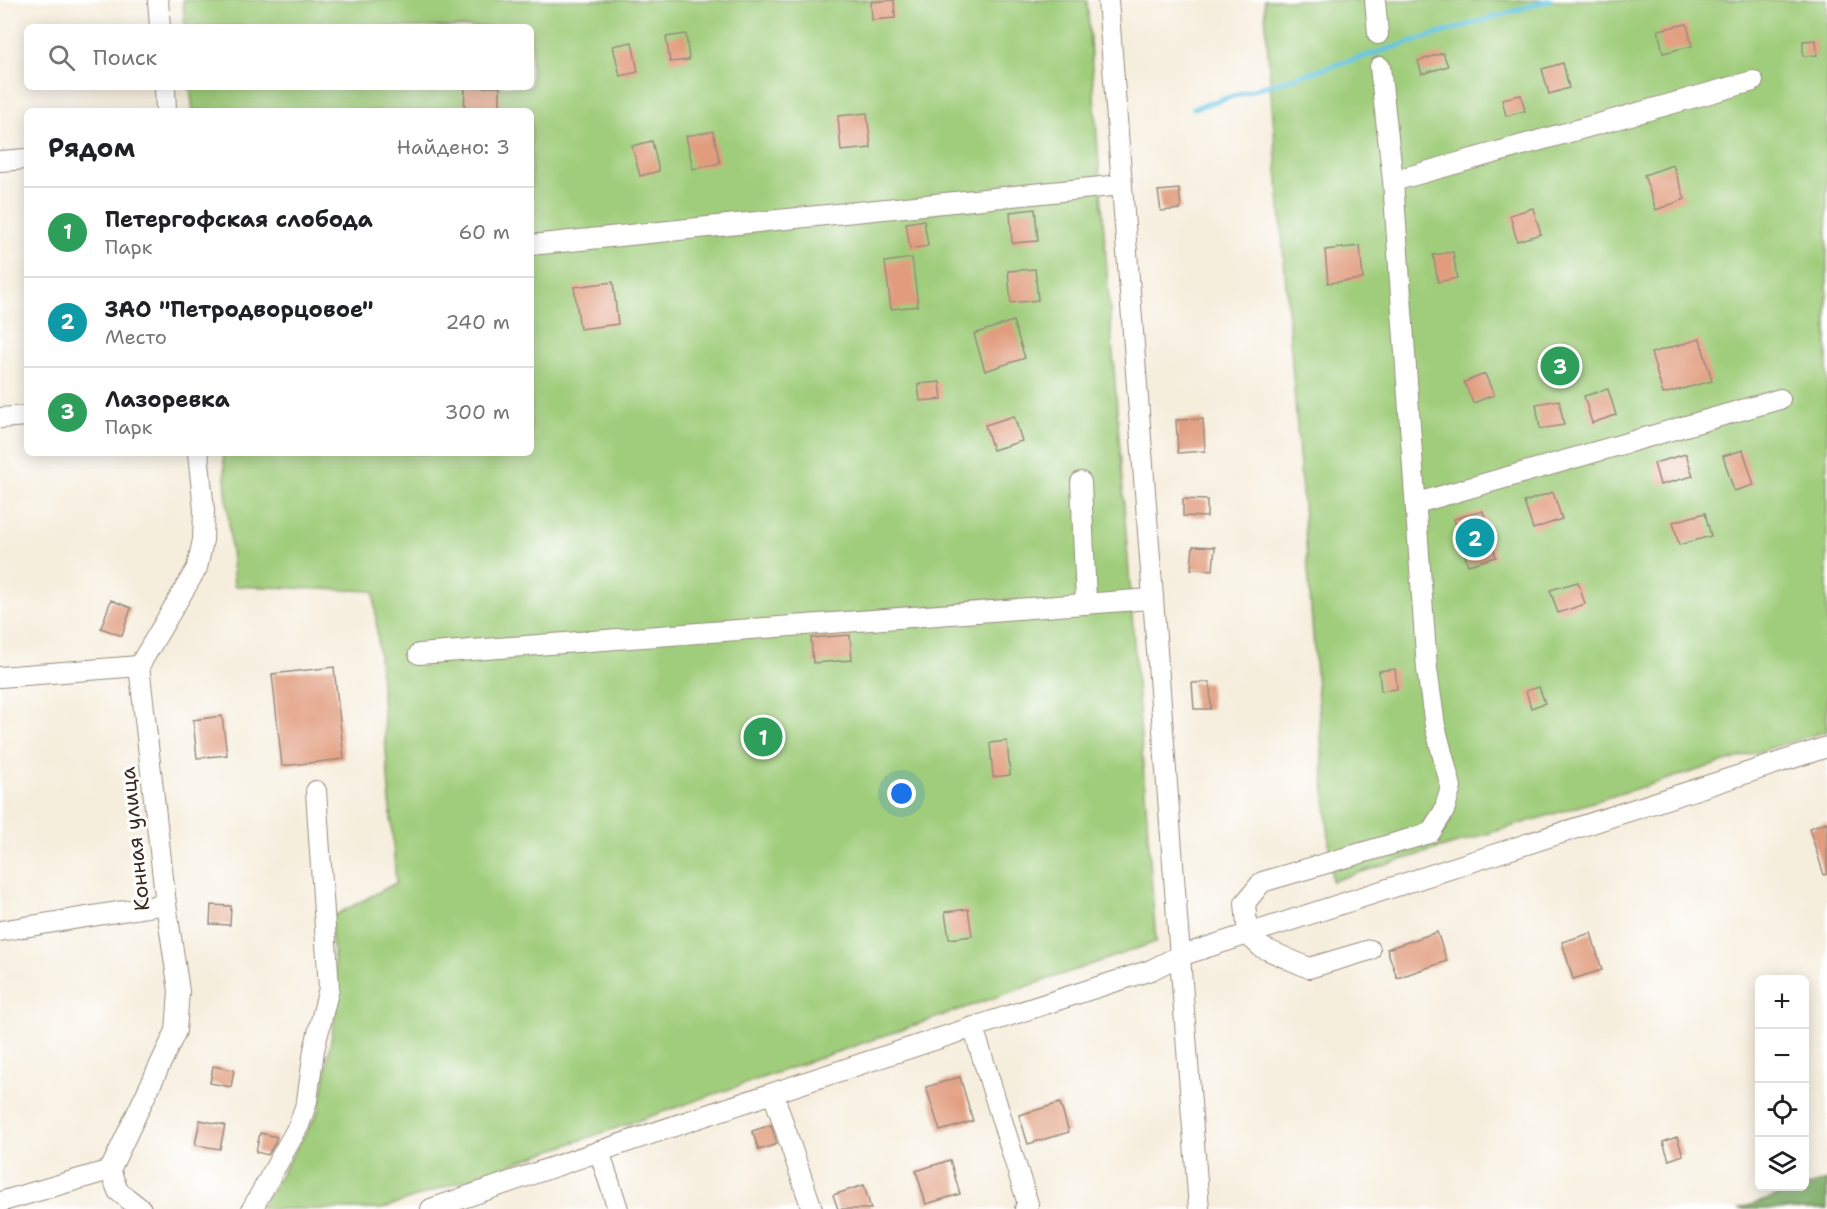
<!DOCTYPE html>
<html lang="ru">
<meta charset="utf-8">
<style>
body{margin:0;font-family:"Shantell Sans",sans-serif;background:#f6f6f6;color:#202124}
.controls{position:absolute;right:18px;bottom:18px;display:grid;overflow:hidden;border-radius:9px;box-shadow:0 3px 15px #0003}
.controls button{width:54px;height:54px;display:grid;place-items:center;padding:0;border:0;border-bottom:2px solid #e0e0e0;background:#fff;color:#202124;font:30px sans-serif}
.you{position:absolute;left:902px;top:794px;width:21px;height:21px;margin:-15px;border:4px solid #fff;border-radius:50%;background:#1a73e8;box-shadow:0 0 0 9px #1a73e833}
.badge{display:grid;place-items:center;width:39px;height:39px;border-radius:50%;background:#1f6fb2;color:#fff;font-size:20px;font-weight:700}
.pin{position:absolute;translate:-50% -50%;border:3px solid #fff;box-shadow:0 2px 6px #0006}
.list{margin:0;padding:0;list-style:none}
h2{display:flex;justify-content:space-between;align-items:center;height:78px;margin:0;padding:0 24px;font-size:26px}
h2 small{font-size:20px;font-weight:400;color:#757577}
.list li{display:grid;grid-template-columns:39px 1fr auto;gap:18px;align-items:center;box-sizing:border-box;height:90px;padding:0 24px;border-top:2px solid #e0e0e0}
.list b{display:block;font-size:22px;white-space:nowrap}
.list p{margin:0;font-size:20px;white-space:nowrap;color:#757577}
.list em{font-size:20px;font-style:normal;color:#757577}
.icon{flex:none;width:33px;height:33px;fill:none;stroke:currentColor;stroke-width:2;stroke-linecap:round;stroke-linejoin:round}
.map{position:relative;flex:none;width:1827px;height:1209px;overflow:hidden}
.search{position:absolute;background:#fff;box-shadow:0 3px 15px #0003;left:24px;top:24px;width:510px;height:66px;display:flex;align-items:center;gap:15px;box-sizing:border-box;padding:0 21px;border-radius:9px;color:#757577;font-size:22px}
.panel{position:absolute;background:#fff;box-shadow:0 3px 15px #0003;left:24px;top:108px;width:510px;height:348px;border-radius:9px}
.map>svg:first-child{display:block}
.green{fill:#a0cd7b;stroke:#6e7c4c;stroke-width:1.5}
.forest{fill:#80b06b;stroke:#5e6d44;stroke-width:1.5}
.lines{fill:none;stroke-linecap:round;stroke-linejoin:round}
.stream{stroke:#65c5e3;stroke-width:5}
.building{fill:#e19c7e}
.minor-casing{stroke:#988c7e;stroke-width:22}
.minor{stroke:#fff;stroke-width:20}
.labels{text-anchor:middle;stroke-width:6;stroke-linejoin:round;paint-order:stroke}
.street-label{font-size:21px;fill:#3b2a1e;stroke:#fff}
</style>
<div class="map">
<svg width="1827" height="1209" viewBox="0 0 1827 1209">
<rect width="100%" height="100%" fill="#fff"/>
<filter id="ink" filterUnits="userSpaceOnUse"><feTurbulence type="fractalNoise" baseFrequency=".0167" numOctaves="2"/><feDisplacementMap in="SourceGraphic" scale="12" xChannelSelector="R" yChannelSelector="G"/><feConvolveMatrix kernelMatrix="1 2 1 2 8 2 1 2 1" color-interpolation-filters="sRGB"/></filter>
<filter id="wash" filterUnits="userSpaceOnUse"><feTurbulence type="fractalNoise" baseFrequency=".008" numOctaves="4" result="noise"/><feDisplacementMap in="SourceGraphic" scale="24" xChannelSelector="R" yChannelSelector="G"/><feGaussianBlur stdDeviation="1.35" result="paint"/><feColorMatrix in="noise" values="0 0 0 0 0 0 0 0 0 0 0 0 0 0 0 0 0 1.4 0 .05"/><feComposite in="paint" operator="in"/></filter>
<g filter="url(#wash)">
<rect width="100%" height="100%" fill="#f6eedd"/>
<path class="green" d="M183,0H1087L1156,942L381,1209H260L319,1111L338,998L330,918L396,883L374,591L234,586L223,453H531V111H193L190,87H531V27H185Z
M1264,0H1827V731L1332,881Z"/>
<path class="forest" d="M1827,1180V1209H1738Z"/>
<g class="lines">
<path class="stream" d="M1194,108L1550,0"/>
</g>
<g id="blocks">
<path class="building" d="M894,0L895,18L872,20L871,2Z
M1687,24L1692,46L1663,53L1658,30Z
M686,34L689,60L670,62L666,37Z
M1816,40L1817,55L1803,56V41Z
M632,42L638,72L620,76L613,46Z
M1443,53L1448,66L1422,74L1418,61Z
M1563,63L1569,88L1549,94L1542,69Z
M465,87H500V111H464Z
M1521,95L1525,111L1506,116L1502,99Z
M867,113L871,148L841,151L838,116Z
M713,131L720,163L693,169L686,136Z
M652,141L659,171L640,176L632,146Z
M1673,165L1685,199L1656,210L1644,175Z
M1179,189L1181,209L1161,211L1158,191Z
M1533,208L1541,234L1517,241L1510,215Z
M1035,209L1038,241L1012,243L1010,212Z
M924,220L928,246L910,249L906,223Z
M1360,246L1363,279L1328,283L1325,250Z
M1453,252L1457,278L1438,282L1433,255Z
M912,258L918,306L891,309L885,262Z
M1035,269L1038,300L1011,303L1008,271Z
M613,282L618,324L580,329L574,287Z
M1013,321L1025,358L985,371L974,334Z
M1700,339L1712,381L1663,394L1651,353Z
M1485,374L1494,395L1473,403L1464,382Z
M940,382L942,399L920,401L918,384Z
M1608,389L1616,415L1592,423L1584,396Z
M1559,400L1564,425L1540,429L1536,404Z
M1014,416L1022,441L993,450L985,425Z
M1203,419L1205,451L1178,453L1176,420Z
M1743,450L1754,485L1734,491L1723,456Z
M1686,454L1693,476L1660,485L1654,463Z
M1553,492L1562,519L1533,529L1524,502Z
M1183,499L1207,500V517L1183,516Z
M1483,511L1496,557L1468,565L1454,519Z
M1705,513L1711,536L1679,545L1673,522Z
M1193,546L1215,547L1213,570L1191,569Z
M1578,582L1585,604L1558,613L1550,590Z
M111,600L131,608L122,636L101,628Z
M850,635L852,660L813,663L811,638Z
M334,667L344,759L282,766L272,674Z
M1395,669L1397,689L1381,691L1379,671Z
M1210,682L1211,709H1194L1192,683Z
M1539,687L1545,703L1531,708L1526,691Z
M222,716L227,755L197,758L193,720Z
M1007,741L1010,775L993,777L990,743Z
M1827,822V874L1824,875L1809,828Z
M211,905L231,906L230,925L210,924Z
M968,909L972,936L949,939L945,912Z
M1437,932L1447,961L1397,978L1387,949Z
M1591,933L1602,970L1573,979L1562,942Z
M213,1066L234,1070L231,1087L210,1083Z
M960,1077L973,1121L940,1131L926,1087Z
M1060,1103L1069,1132L1028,1144L1019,1115Z
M200,1120L225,1125L220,1149L195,1145Z
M771,1125L777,1144L759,1150L752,1131Z
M260,1133L277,1137L275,1143L268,1155L256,1152Z
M1677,1137L1683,1155L1669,1160L1663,1142Z
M950,1160L960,1194L926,1204L916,1171Z
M864,1185L871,1209H838L833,1195Z"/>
</g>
</g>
<g filter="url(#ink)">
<use href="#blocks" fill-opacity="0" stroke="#988c7e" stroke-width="1.5"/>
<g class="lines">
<defs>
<path id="minor" d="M158,0L160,27
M1108,0C1135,403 1165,806 1199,1209
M1375,0L1378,34
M165,87L166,111
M0,161L27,159
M1393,181L1753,81
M531,245L1121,185
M0,418L27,416
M1081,482L1086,602
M1417,503L1780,399
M419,654L1150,599
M0,677L139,666
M0,931L166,904
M1370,950L1309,968L1261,947L1248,935L1245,903L1262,882L1430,833L1444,811L1451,787L1435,726L1427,669L1393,181L1380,67
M973,1027L1028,1204L1025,1209
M773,1093L812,1209
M599,1151L618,1209
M0,1202L110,1170
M141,1209L118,1191L110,1170L176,1031L179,991L166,904L139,666L197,568L203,540L204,510L198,453
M252,1209L299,1125L307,1101L314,1050L329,988L316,791
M431,1209C670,1126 910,1047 1151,970L1177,957L1827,747"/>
</defs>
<use href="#minor" class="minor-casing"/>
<use href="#minor" class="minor"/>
</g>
</g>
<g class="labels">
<g class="street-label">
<text transform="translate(135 839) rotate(-96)" y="7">Конная улица</text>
</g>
</g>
</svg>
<div class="controls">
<button>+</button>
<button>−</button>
<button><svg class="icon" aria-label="locate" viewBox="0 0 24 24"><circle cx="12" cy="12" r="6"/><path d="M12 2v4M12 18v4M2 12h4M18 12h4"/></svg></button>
<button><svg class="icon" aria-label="layers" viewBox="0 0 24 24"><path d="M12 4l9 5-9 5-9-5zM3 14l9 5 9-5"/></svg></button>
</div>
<div class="you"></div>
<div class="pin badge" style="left:763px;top:737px;background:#2e9e5b">1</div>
<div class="pin badge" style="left:1475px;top:538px;background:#0f9aa8">2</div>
<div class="pin badge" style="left:1560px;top:366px;background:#2e9e5b">3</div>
<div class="search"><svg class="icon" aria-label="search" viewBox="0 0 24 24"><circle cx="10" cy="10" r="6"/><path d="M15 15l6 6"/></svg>Поиск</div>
<section class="panel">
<h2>Рядом<small>Найдено: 3</small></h2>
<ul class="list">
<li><span class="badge" style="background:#2e9e5b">1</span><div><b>Петергофская слобода</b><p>Парк</p></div><em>60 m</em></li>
<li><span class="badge" style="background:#0f9aa8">2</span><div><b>ЗАО &quot;Петродворцовое&quot;</b><p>Место</p></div><em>240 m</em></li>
<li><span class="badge" style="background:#2e9e5b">3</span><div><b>Лазоревка</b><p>Парк</p></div><em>300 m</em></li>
</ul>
</section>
</div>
